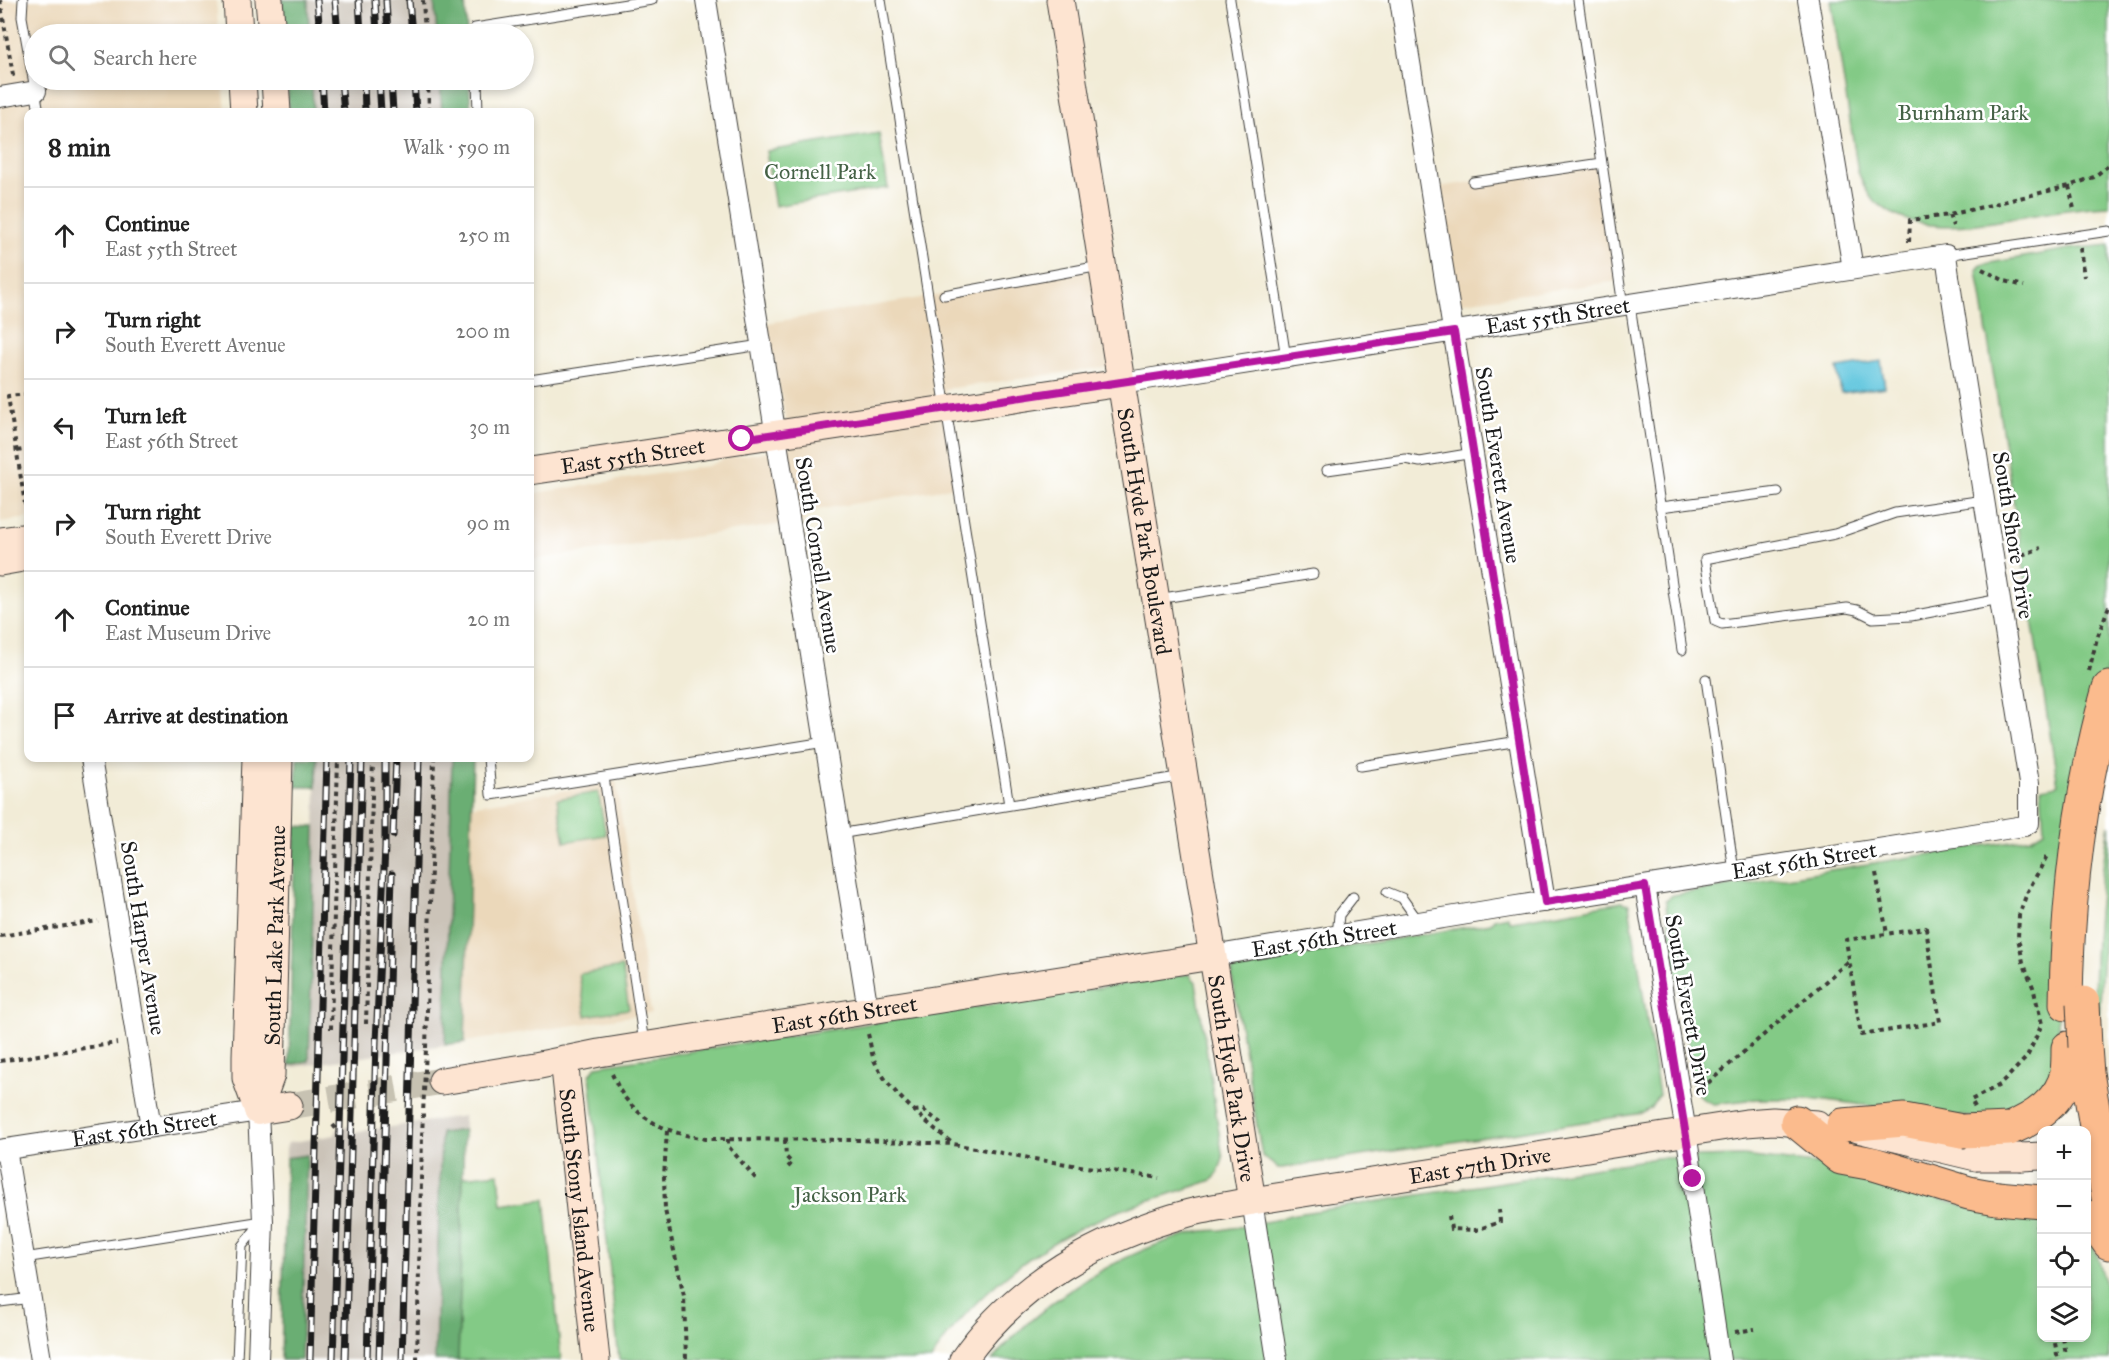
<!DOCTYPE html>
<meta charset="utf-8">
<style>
body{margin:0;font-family:"IM FELL Great Primer",serif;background:#f2f2f2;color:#222}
.controls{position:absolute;right:18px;bottom:18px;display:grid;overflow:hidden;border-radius:12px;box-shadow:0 3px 9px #0003}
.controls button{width:54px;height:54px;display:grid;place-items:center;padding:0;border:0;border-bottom:2px solid #e0e0e0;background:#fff;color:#222;font:30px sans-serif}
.stop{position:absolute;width:18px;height:18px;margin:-14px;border:4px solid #b5179e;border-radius:50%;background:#fff}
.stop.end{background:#b5179e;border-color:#fff;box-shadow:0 2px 6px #0008}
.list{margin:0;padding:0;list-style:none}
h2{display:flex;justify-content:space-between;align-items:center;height:78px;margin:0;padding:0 24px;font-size:26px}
h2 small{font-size:20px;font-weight:400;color:#767676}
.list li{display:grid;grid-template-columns:39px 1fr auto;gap:18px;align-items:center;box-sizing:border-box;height:96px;padding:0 24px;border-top:2px solid #e0e0e0}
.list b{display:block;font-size:22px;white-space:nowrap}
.list p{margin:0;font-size:20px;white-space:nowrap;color:#767676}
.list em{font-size:20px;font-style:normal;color:#767676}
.icon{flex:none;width:33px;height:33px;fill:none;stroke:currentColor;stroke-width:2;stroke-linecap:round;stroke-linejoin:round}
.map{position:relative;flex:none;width:2109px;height:1360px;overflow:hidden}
.search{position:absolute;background:#fff;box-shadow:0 3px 9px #0003;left:24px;top:24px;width:510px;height:66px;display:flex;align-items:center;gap:15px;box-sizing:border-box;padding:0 21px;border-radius:33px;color:#767676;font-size:22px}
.panel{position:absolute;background:#fff;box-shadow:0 3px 9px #0003;left:24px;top:108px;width:510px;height:654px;border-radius:12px}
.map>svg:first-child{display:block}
.built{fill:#ebd8ba}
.industrial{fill:#cbc3b8}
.green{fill:#83ca86;stroke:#507351;stroke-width:1.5}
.forest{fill:#6aae73;stroke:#436548;stroke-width:1.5}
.water{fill:#61c6de;stroke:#3e717d;stroke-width:1.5}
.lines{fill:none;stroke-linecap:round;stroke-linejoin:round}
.secondary-tunnel{stroke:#c7c2b2;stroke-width:27;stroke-dasharray:27 14;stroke-linecap:butt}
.lane-casing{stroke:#3c3b38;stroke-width:11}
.street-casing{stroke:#3c3b38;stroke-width:22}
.secondary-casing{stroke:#3c3b38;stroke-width:29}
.highway-casing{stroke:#3c3b38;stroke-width:35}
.path{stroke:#3c3b38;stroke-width:4;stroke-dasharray:4.5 4.5;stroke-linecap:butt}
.lane{stroke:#fff;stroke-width:9}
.street{stroke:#fff;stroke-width:20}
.secondary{stroke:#fde4d1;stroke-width:27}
.highway{stroke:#fbbb8d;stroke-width:33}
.rail-casing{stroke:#1c1c1c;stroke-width:7}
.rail{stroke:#fff;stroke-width:4.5;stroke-dasharray:14;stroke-linecap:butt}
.secondary-bridge-casing{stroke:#3c3b38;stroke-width:29;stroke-linecap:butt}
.highway-bridge-casing{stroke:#3c3b38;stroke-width:35;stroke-linecap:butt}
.path-bridge{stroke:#3c3b38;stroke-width:4;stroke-dasharray:4.5 4.5;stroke-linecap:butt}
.secondary-bridge{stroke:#fde4d1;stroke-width:27}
.highway-bridge{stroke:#fbbb8d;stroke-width:33}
.route{stroke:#b5179e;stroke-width:8}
.labels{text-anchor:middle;stroke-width:5;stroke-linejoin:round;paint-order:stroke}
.park-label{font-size:22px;fill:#456246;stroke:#fff}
.street-label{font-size:22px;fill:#1c1c1c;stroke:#fff}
</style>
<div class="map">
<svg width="2109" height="1360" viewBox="0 0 2109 1360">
<rect width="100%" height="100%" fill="#fff"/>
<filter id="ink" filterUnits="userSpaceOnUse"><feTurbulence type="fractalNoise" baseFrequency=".0167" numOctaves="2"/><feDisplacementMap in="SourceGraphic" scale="12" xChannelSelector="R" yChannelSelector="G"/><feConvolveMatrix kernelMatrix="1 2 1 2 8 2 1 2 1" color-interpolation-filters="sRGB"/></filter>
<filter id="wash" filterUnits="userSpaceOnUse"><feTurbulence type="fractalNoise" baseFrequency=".008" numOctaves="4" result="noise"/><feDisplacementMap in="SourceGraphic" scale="24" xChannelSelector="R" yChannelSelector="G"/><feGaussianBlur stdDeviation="1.35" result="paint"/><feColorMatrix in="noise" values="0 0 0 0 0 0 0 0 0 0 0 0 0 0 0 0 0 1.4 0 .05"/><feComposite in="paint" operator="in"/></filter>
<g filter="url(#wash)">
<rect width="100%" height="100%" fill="#f2ecd7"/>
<path class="built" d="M0,0H216L219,34H34V80H223L226,112H28V518L0,522Z
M1602,163L1619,281L1449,304L1431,188Z
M1097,269L1114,366L945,389L961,486L803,512L804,521L530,560V494L708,466L726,458L791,448L767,323Z
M616,782L651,1013L465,1042L471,806Z"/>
<path class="industrial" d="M282,0H465L467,34H284Z
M287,80H469L471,112H289Z
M297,758H473L465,1042L288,1068L295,826L315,827L316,788L296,787Z
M464,1116L458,1360H281L286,1148L288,1143L335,1135L338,1128L351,1126L356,1132Z"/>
<path class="green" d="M1831,0H2109V206C2080,207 2051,212 2023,217C1973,225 1910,239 1871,197C1865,191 1862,180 1858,172Z
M879,133L888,188L775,206L766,151Z
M2109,245V661L2094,717L2057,1005L2060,1049L2053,1084L2004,1119L1901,1112L1872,1106L1818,1099H1757L1714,1104C1705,1101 1699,1098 1695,1089L1666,905V900L1673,895L2031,838L2044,830L2041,788L2058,785L1977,270L1980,266L1984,264L2069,249Z
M598,792L606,835L565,842L557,799Z
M2109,825V846L2097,1056C2090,979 2097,901 2109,825Z
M1622,902L1629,904L1630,911L1659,1095L1650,1109L1643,1113L1282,1168H1278L1262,1156L1232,976V971L1238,965L1491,923L1494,919L1508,916L1509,921H1512Z
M622,967L629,1009L586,1016L579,974Z
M1189,974L1196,982L1223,1159L1217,1175L1212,1180C1183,1191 1153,1198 1124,1209C1048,1237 974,1290 931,1360H619L590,1075L596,1066Z
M1743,1156L1825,1165L1990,1214H2041L2042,1338H2086L2087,1233C2109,1273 2109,1314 2109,1360H992C1044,1299 1120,1251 1198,1232C1206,1230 1213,1231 1221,1230C1240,1227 1260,1223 1279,1219L1290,1215L1657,1158Z
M499,1173L502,1205L545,1199L561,1360H458L463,1177Z"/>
<path class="forest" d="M282,0H308L309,34H284Z
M434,0H465L467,34H437Z
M287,80H312L313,112H289Z
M440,80H469L471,112H442Z
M297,758H317L316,787H296Z
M452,758H473L465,1042L445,1045Z
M295,826L315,827L309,1061L289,1065Z
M464,1130L458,1360H435L441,1133Z
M307,1155L301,1360H281L286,1158Z"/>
<path class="water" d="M1881,361L1885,387L1841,393L1837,368Z"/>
</g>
<g filter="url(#ink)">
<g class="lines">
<path class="secondary-tunnel" d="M289,1106L442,1081"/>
<defs>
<path id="lane" d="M23,0L22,17L39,112
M881,0L1009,805
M1230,0L1286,358
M1578,0L1623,306
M475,34V28L652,0
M477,80L478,112
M1473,182L1602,163
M1946,255L2109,231
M944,295L1100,266
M1630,305L1682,650
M530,380L761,345
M1327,470L1405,459L1420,462L1473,453
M1984,500L1895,513L1835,534L1705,559L1715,621L1722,624L1847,608L1857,610L1873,618L1911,616L2000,599
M1660,507L1778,492
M1157,599L1313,574
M1706,679L1734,871
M488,758L491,795L825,742
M1361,766L1519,741
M604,777L644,1043
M839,834L1183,776
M1387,892L1402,898L1419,922
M1337,935L1339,915L1353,897
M24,1258L263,1221
M0,1302L31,1298
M237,1360L242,1246L259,1225"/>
<g id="street">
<path d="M706,0L868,1010"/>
<path d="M1400,0L1545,902"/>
<path d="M1808,0L1853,269"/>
<path d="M0,97L36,91"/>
<path id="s1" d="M1121,383L1946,255L1953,304L2029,783V823L2024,826L1510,907L1212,956"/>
<path d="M91,758L151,1127"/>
<path d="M1645,886L1686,1132L1720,1360"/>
<path d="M6,1149L41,1360"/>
<path id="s2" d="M0,1150L258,1111L263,1221L258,1360"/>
<path d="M1252,1201L1277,1360"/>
</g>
<g id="secondary">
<path d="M237,0L239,34"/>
<path d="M269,0L272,34"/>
<path id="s3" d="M1060,0L1252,1201"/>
<path d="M242,80L244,112"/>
<path d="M275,80L277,112"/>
<path id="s4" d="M530,471L1121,383"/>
<path d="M0,541L28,537"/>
<path d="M0,562L28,557"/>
<path d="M256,758L246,1056V1078L258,1111"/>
<path id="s5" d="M564,1059L596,1360"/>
<path id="s6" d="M442,1081L535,1066L599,1053L1212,956"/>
<path id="s7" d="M258,1111L271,1075L279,758"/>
<path d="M258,1111L289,1106"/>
<path d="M1858,1129L1976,1157"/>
<path d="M2022,1157L2042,1156"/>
<path id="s8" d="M963,1360C1016,1283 1101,1237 1189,1213C1209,1208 1231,1205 1252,1201L1746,1123L1773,1121L1817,1124"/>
</g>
<path id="highway" d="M2066,1004C2067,897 2080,791 2109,688
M2085,1047L2087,1073L2109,1203
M1797,1122L1841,1158L1874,1164L1969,1193L1997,1198
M1843,1125L1904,1120L1962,1131
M2009,1129C2034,1119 2062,1101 2067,1072C2068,1064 2068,1056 2068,1048
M2086,1217L2102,1233L2109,1243"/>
</defs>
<use href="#lane" class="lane-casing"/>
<use href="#street" class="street-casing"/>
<use href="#secondary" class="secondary-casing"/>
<use href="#highway" class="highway-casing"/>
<path class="path" d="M0,0L13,75H10
M423,0L425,34
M428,80L429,112
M2069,186L2074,209
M1949,215L1953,226
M1909,242L1910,220L1949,215L2069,186L2094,177L2109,165
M2080,248L2084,277
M1982,269L2005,281L2024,286
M28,394L8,396L25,504H28
M17,451L28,449
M2022,555L2041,548
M2089,671L2097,638L2109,606
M1876,873L1887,934
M1926,928L1940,1022L1861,1035L1846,940Z
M0,936L98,921
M366,1024L373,758
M331,1029L338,758
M868,1034C870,1041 871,1050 873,1057C885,1090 927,1122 953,1144
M426,1048L434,758
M0,1061L117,1043
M612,1074C616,1082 620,1092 626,1099C648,1126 673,1133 705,1139L859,1140L953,1144L1040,1160L1159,1178
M1708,1083L1849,961
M1975,1107L1971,1100L2000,1085L2027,1057L2042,1024L2033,987L2023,962L2018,938L2019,915L2027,893L2048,854
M914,1111L923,1110L941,1123
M333,1125L337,1130
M353,1127L355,1121
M667,1131L664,1176L665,1210L684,1296L686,1360
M728,1139V1146L757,1180
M785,1140L786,1157L792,1163L788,1167
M1449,1216L1451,1229L1476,1230L1500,1222L1499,1208
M2036,1225L2042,1237
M1735,1332L1755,1329
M2063,1338L2066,1355
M2055,1343L2058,1360
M417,1360L422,1136"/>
<use href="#lane" class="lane"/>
<use href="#street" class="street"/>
<use href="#secondary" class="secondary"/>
<use href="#highway" class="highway"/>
<defs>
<path id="rail" d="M317,0L320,34
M335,0L338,34
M359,0L361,34
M375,0L377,34
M386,0L388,34
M409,0L412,34
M322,80L324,112
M341,80L344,112
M364,80L365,112
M379,80L381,112
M391,80L393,112
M414,80L416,112
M393,835L396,758
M310,1360L327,758
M333,1360L351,758
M345,1360L362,758
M367,1360L376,1042L385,847V758
M379,1360L392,874
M402,1360L419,758"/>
</defs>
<use href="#rail" class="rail-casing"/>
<use href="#rail" class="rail"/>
<defs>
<path id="secondary-bridge" d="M1976,1157H2022"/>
<path id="highway-bridge" d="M2083,1003L2085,1047
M1962,1131L2009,1129
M1997,1198L2042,1202"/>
</defs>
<use href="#secondary-bridge" class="secondary-bridge-casing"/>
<use href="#highway-bridge" class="highway-bridge-casing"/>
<path class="path-bridge" d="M422,1136L426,1048"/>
<use href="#secondary-bridge" class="secondary-bridge"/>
<use href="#highway-bridge" class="highway-bridge"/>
</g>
</g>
<g class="lines" filter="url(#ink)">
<path class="route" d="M742,439L1454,332L1545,902L1645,886L1693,1179"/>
</g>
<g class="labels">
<g class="park-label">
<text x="1963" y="120">Burnham Park</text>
<text x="820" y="179">Cornell Park</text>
<text x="850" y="1202">Jackson Park</text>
</g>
<g class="street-label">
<text dy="8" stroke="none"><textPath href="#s1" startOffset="442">East 55th Street</textPath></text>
<text dy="8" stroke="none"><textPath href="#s4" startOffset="104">East 55th Street</textPath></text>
<text transform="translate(1499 465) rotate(81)" y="8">South Everett Avenue</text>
<text dy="8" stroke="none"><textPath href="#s3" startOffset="538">South Hyde Park Boulevard</textPath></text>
<text transform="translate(2014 535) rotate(81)" y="8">South Shore Drive</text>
<text transform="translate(819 555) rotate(81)" y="8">South Cornell Avenue</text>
<text transform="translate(1804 860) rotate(-9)" y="8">East 56th Street</text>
<text dy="8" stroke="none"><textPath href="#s7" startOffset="178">South Lake Park Avenue</textPath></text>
<text transform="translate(144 938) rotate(81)" y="8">South Harper Avenue</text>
<text transform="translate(1324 938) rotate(-9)" y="8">East 56th Street</text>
<text transform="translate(1689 1005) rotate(80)" y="8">South Everett Drive</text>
<text dy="8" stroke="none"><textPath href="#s6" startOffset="408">East 56th Street</textPath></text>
<text dy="8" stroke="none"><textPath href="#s3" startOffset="1092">South Hyde Park Drive</textPath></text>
<text dy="8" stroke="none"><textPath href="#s2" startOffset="146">East 56th Street</textPath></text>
<text dy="8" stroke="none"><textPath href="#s8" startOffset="570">East 57th Drive</textPath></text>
<text dy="8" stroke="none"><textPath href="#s5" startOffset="152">South Stony Island Avenue</textPath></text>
</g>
</g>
</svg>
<div class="controls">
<button>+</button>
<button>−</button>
<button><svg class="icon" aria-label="locate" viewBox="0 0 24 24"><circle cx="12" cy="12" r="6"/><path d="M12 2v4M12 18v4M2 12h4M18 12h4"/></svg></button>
<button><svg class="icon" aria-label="layers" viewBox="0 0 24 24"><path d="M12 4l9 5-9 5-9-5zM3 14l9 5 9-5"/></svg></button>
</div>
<div class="stop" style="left:742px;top:439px"></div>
<div class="stop end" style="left:1693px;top:1179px"></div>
<div class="search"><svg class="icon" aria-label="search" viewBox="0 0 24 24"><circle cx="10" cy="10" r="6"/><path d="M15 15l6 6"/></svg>Search here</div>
<section class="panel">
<h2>8 min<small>Walk · 590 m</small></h2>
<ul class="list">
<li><svg class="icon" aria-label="ahead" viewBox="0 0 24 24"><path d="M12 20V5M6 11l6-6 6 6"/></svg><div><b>Continue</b><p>East 55th Street</p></div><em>250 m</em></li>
<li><svg class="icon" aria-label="right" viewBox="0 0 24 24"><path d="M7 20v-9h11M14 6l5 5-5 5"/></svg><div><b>Turn right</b><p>South Everett Avenue</p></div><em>200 m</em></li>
<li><svg class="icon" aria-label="left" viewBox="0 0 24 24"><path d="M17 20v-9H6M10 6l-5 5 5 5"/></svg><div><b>Turn left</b><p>East 56th Street</p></div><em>30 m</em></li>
<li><svg class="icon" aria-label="right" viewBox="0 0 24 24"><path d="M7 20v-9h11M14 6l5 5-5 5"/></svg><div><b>Turn right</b><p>South Everett Drive</p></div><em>90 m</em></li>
<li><svg class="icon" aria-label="ahead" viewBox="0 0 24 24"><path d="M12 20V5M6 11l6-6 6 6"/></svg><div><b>Continue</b><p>East Museum Drive</p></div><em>20 m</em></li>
<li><svg class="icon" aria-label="arrive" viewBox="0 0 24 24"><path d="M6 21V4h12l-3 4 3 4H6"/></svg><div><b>Arrive at destination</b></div></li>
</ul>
</section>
</div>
